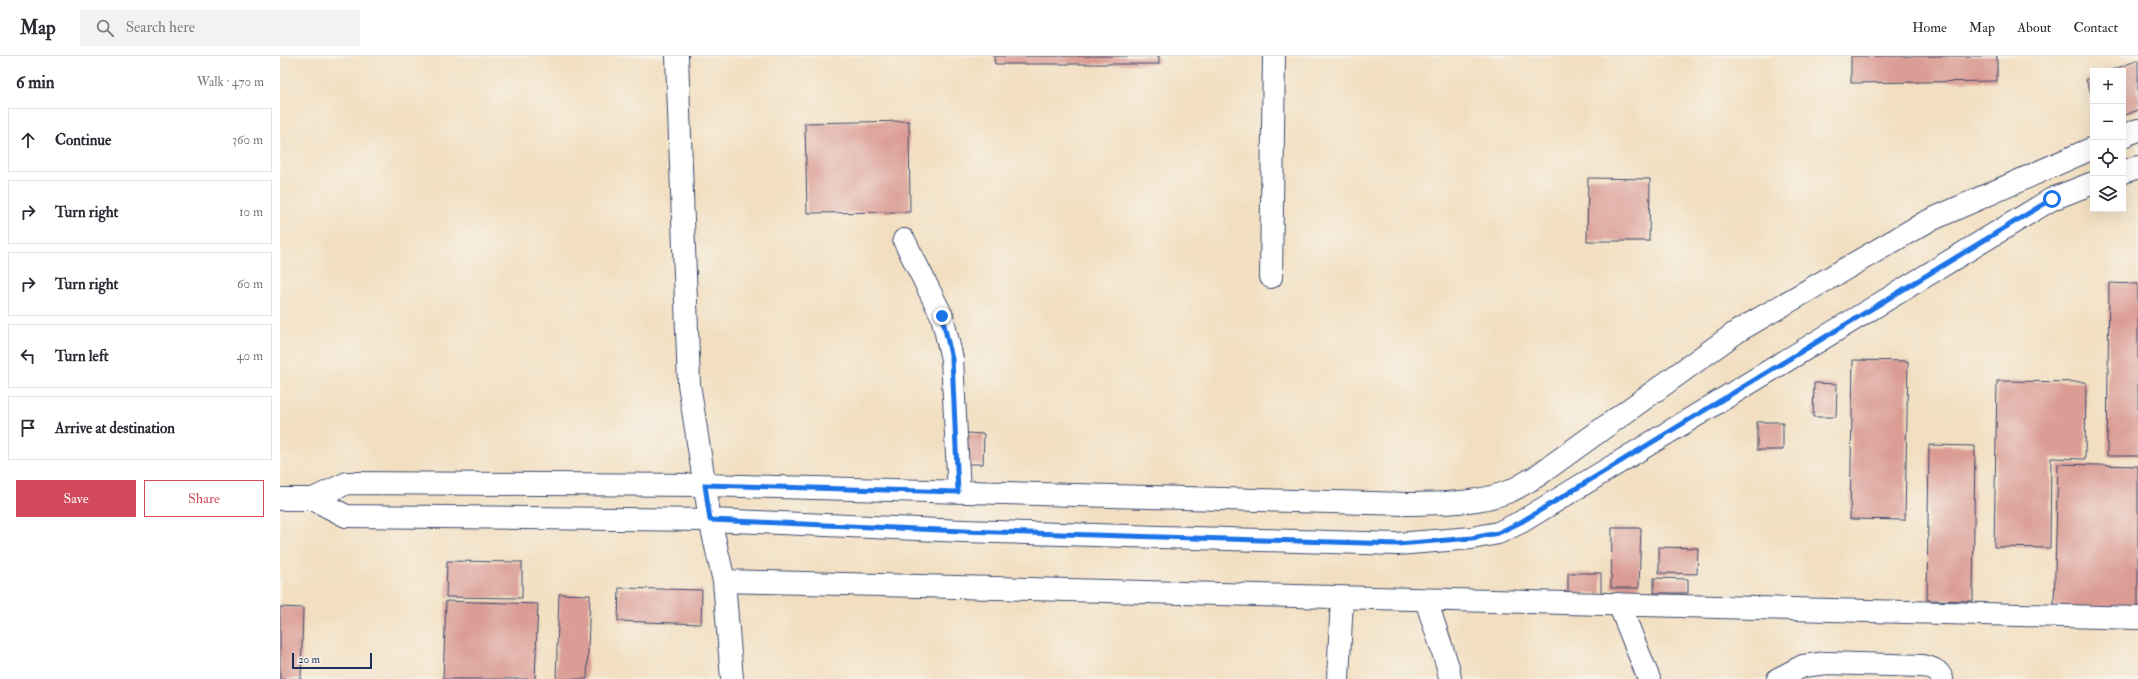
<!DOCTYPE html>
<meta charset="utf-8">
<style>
body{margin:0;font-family:"IM FELL Double Pica",serif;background:#f2f2f3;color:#2b2b33}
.controls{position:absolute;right:12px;top:12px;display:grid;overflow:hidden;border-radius:0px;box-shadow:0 4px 16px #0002}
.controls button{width:36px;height:36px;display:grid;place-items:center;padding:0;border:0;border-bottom:1px solid #e1e1e2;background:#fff;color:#2b2b33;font:20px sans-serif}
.scale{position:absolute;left:12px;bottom:10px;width:80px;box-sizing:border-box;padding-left:4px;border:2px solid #1b2f5e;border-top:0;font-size:11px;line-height:14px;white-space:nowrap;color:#1b2f5e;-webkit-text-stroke:3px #f7f3e8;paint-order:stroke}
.stop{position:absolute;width:12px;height:12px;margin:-9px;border:3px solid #1a73e8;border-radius:50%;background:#fff}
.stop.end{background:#1a73e8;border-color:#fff;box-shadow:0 1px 4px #0008}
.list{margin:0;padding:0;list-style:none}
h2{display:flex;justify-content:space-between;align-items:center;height:52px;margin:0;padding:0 16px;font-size:17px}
h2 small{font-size:13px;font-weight:400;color:#7c7c81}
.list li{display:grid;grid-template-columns:26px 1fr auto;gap:12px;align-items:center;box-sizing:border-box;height:64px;margin:0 8px 8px;padding:0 8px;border:1px solid #e1e1e2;border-radius:0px}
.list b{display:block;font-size:15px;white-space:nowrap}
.list em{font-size:13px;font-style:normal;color:#7c7c81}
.actions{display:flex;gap:8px;padding:12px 16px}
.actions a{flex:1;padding:9px 0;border:1px solid #d1495b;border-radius:0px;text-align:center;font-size:14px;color:#d1495b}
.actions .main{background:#d1495b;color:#fff}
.icon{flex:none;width:22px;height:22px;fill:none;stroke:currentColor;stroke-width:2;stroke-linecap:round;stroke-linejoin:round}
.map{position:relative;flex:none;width:1858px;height:623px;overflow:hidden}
header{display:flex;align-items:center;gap:24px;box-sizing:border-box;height:56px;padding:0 20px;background:#fff;border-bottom:1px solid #e1e1e2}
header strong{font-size:19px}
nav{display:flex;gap:22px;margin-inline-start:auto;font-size:14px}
.search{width:280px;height:36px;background:#f2f2f3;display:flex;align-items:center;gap:10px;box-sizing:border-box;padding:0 14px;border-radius:0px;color:#7c7c81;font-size:15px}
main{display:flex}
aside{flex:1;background:#fff}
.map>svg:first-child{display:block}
.building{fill:#da9c94}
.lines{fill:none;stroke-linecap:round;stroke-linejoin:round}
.minor-casing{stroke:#3b496d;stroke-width:24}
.minor{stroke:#fff;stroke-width:22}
.route{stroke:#1a73e8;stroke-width:5}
</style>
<header>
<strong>Map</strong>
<div class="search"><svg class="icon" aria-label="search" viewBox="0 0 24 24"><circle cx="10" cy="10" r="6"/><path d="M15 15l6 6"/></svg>Search here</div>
<nav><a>Home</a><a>Map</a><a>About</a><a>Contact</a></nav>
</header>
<main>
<aside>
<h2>6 min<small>Walk · 470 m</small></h2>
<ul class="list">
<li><svg class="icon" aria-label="ahead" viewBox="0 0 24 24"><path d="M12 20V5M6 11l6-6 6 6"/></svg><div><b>Continue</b></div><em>360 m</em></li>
<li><svg class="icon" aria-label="right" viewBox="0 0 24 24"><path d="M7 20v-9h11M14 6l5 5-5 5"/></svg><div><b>Turn right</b></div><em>10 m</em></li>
<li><svg class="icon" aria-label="right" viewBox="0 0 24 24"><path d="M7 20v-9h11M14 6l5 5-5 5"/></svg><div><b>Turn right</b></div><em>60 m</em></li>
<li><svg class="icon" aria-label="left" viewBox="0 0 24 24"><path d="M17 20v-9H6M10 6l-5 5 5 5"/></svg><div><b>Turn left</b></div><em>40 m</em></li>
<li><svg class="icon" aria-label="arrive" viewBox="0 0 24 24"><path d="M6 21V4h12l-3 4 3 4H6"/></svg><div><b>Arrive at destination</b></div></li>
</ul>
<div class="actions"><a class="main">Save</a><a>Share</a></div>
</aside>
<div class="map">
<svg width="1858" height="623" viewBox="0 0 1858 623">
<rect width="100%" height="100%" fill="#f7f3e8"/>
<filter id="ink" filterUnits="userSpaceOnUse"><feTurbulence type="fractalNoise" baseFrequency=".025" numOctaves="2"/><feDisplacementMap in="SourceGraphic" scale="8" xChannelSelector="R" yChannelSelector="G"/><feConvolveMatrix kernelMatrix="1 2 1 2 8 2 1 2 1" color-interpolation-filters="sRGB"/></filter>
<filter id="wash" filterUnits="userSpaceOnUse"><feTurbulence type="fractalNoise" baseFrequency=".012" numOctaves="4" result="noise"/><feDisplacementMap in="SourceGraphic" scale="16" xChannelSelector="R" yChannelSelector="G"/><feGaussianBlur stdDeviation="0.9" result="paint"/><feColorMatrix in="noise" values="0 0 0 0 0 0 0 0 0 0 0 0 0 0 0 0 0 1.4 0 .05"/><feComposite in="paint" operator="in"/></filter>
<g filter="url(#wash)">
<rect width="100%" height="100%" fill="#f2dfc1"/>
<g id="blocks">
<path class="building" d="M714,0H879V8H715Z
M1571,0H1717V25L1571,27Z
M1858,4V54L1843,60V15H1829Z
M1813,21V42L1806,24Z
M629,65L630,156L527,157L525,67Z
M1308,122L1370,123L1369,185H1307Z
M1829,227L1858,228V400H1827Z
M1573,304L1628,305L1625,464L1570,463Z
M1717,325L1806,326L1805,403L1771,402L1770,492L1714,491Z
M1534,327L1557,328L1556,361H1533Z
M1477,366H1503V394H1477Z
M686,377L704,378L703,408H686Z
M1649,389L1695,390L1693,545L1647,544Z
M1778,408L1858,410V554L1774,551Z
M1332,472H1361L1359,532H1331Z
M1379,491L1418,492L1417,518L1379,517Z
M167,505L242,506V542L166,541Z
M1288,517H1321V537H1288Z
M1374,522L1408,523V537H1374Z
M339,532L422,534L421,568L338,565Z
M279,538L310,539L307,623H276Z
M166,545L258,548L255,623H163Z
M0,551L23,552L21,623H0Z"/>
</g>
</g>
<g filter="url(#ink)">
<use href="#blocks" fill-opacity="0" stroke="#3b496d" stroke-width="1"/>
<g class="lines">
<defs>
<path id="minor" d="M397,0L409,328L430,464L444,525L452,623
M1843,80L1858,74
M1843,116L1858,111
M624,184L662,260L672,303L679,436
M991,221L994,0
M0,443H33L66,460L430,464L683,475L1117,488L1192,482L1218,477L1241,466L1772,143L1813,127
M33,443L67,427L425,429L1128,448C1161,447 1198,448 1230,435C1239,431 1248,425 1257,420L1458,275L1646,166L1813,92
M444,525L1858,562
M1146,544L1168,611L1170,623
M1339,548L1369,623
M1058,623L1062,542
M1498,623L1523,610L1547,607L1643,610C1651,612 1659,614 1662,623"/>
</defs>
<use href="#minor" class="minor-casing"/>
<use href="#minor" class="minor"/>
</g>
</g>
<g class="lines" filter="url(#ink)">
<path class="route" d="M662,260L672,303L678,436L425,429L430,464L683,475L1118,488L1192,482L1218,477L1241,466L1772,143"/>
</g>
</svg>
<div class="controls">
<button>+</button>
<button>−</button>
<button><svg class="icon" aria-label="locate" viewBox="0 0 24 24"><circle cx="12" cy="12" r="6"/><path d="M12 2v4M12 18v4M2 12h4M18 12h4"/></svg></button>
<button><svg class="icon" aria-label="layers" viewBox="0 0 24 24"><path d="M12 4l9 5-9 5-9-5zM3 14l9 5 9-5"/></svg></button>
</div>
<div class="scale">20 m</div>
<div class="stop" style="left:1772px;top:143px"></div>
<div class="stop end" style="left:662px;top:260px"></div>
</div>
</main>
